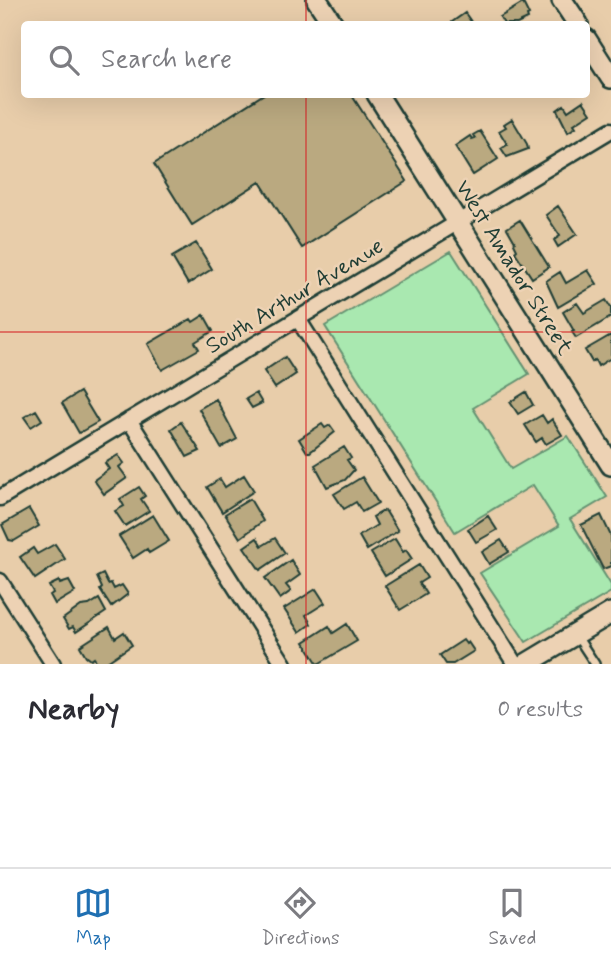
<!DOCTYPE html>
<style>
body{margin:0;font-family:Mynerve,sans-serif;background:#f2f2f3;color:#2b2b33}
.list{margin:0;padding:0;list-style:none}
h2{display:flex;justify-content:space-between;align-items:center;height:91px;margin:0;padding:0 28px;font-size:30px}
h2 small{font-size:23px;font-weight:400;color:#7c7c81}
.icon{flex:none;width:38px;height:38px;fill:none;stroke:currentColor;stroke-width:2;stroke-linecap:round;stroke-linejoin:round}
.map{position:relative;flex:none;width:611px;height:664px;overflow:hidden}
.search{position:absolute;background:#fff;box-shadow:0 7px 28px #0002;left:21px;right:21px;top:21px;height:77px;display:flex;align-items:center;gap:18px;box-sizing:border-box;padding:0 24px;border-radius:7px;color:#7c7c81;font-size:26px}
.sheet{height:203px;background:#fff}
nav{display:flex;justify-content:space-around;align-items:center;box-sizing:border-box;height:98px;border-top:2px solid #e1e1e2;background:#fff;font-size:19px;color:#7c7c81}
nav a{display:grid;justify-items:center;gap:4px}
nav .on{color:#1f6fb2}
.map>svg:first-child{display:block}
.green{fill:#a9e8b0;stroke:#649272;stroke-width:2}
.building{fill:#baa980;stroke:#1f3d34;stroke-width:2}
.lines{fill:none;stroke-linecap:round;stroke-linejoin:round}
.lane-casing{stroke:#1f3d34;stroke-width:12}
.street-casing{stroke:#1f3d34;stroke-width:19}
.secondary-casing{stroke:#1f3d34;stroke-width:24}
.lane{stroke:#edd2b4;stroke-width:7}
.street{stroke:#edd2b4;stroke-width:14}
.secondary{stroke:#edd2b4;stroke-width:19}
.grid{fill:none;stroke:#d62828;stroke-width:2;stroke-opacity:0.55}
.labels{text-anchor:middle;stroke-width:5;stroke-linejoin:round;paint-order:stroke}
.street-label{font-size:23px;fill:#1f3d34;stroke:#edd2b4}
</style>
<div class="map">
<svg width="611" height="664" viewBox="0 0 611 664">
<rect width="100%" height="100%" fill="#e8cdaa"/>
<filter id="ink" filterUnits="userSpaceOnUse"><feTurbulence type="fractalNoise" baseFrequency=".0143" numOctaves="2"/><feDisplacementMap in="SourceGraphic" scale="14" xChannelSelector="R" yChannelSelector="G"/><feConvolveMatrix kernelMatrix="1 2 1 2 8 2 1 2 1" color-interpolation-filters="sRGB"/></filter>
<g filter="url(#ink)">
<path class="green" d="M451,251L529,374L473,408L511,469L568,436L607,497L570,519L611,585V592L526,642L480,573L559,526L533,485L455,532L325,326Z"/>
<path class="building" d="M523,3L529,15L527,16L528,19L517,24H504L500,17Z
M465,13L472,23L453,24L452,22Z
M264,94H351L407,181L302,248L260,182L192,225L154,164Z
M583,101L591,113L574,124L576,127L568,132L557,110L564,105L568,111Z
M512,119L527,144L528,149L507,157L501,148L507,144L499,131L506,127L504,124Z
M480,131L498,159L473,175L455,146L470,136L472,139L475,138L473,135Z
M558,206L577,234L558,247L554,240L560,236L546,215Z
M520,220L549,267L532,278L515,252L517,250L514,244L515,242L507,228Z
M196,243L212,269L188,284L172,257Z
M588,270L597,284L558,307L546,281L560,272L566,283Z
M606,300L611,308V317L576,338L572,332L574,331L563,312L577,303L584,313Z
M204,315L213,331L195,342L199,349L162,370L148,344L191,319L193,322Z
M611,335V358L598,366L595,360L592,362L585,350Z
M285,357L296,374L275,388L264,371Z
M80,392L98,422L79,433L62,403Z
M526,392L533,405L518,414L510,402Z
M256,393L262,403L252,408L246,399Z
M216,399L237,439L221,448L199,409Z
M36,410L42,420L31,427L24,417Z
M542,415L547,423L552,419L562,435L546,444L542,438L536,442L525,425Z
M181,422L200,451L187,457L171,429Z
M322,424L325,428L330,425L335,432L310,452H307L299,439Z
M344,447L351,458L347,460L354,470L345,480L327,487L315,465Z
M118,455L124,463L119,467L127,478L104,494L94,480L109,469L105,463Z
M244,475L254,491L222,512L207,487L220,479L225,487Z
M362,477L378,503L362,512L356,502L344,509L334,494Z
M139,487L145,496L141,499L149,511L125,526L115,511L124,506L120,499Z
M250,499L263,521L240,538L225,514Z
M29,509L39,526L14,541L9,540L2,525Z
M385,510L398,531L367,550L359,536L377,525L373,517Z
M153,515L169,541L149,553L147,549L133,558L119,536Z
M601,515L611,536V566L603,569L581,525Z
M488,516L497,530L476,542L468,529Z
M257,538L262,546L275,538L285,553L260,570L244,547Z
M395,539L403,552L406,550L412,559L385,576L371,553Z
M501,540L509,552L489,564L482,552Z
M55,544L65,559L35,579L20,557L33,548L37,554Z
M291,560L300,575L286,585L291,591L280,599L265,578Z
M419,565L427,578L419,583L426,594L400,610L385,586Z
M103,574L108,584L111,583L114,589L122,585L128,594L111,607L100,590L102,588L97,577Z
M59,581L60,584L69,581L75,592L55,604L50,595L53,593L49,586Z
M316,589L325,603L306,615L311,624L299,632L284,609Z
M99,599L106,612L76,632L73,627L69,629L63,619L81,606L89,605Z
M347,624L357,641L318,664L304,642L329,626L333,633Z
M109,627L115,638L124,632L132,645L104,664H98L94,658L91,660L86,656L80,646Z
M463,640L466,644L468,642L474,651L453,664H446L440,655Z"/>
<g class="lines">
<defs>
<path id="lane" d="M576,635L595,664"/>
<path id="street" d="M298,319L515,664
M129,420L284,664
M0,498L611,130
M0,581L53,664"/>
<path id="secondary" d="M317,0L333,24
M562,0L578,24
M586,39L611,78
M377,94L611,465
M526,664L611,613"/>
</defs>
<use href="#lane" class="lane-casing"/>
<use href="#street" class="street-casing"/>
<use href="#secondary" class="secondary-casing"/>
<use href="#lane" class="lane"/>
<use href="#street" class="street"/>
<use href="#secondary" class="secondary"/>
</g>
</g>
<path class="grid" d="M306,0V24M306,94V664M0,332H611"/>
<g class="labels">
<g class="street-label">
<text transform="translate(515 267) rotate(58)" y="8">West Amador Street</text>
<text transform="translate(294 295) rotate(-31)" y="8">South Arthur Avenue</text>
</g>
</g>
</svg>
<div class="search"><svg class="icon" aria-label="search" viewBox="0 0 24 24"><circle cx="10" cy="10" r="6"/><path d="M15 15l6 6"/></svg>Search here</div>
</div>
<section class="sheet">
<h2>Nearby<small>0 results</small></h2>
<ul class="list">
</ul>
</section>
<nav>
<a class="on"><svg class="icon" aria-label="map" viewBox="0 0 24 24"><path d="M3 6l6-2 6 2 6-2v14l-6 2-6-2-6 2zM9 4v14M15 6v14"/></svg>Map</a>
<a><svg class="icon" aria-label="directions" viewBox="0 0 24 24"><path d="M12 3l9 9-9 9-9-9zM9 14v-3h6M13 9l2 2-2 2"/></svg>Directions</a>
<a><svg class="icon" aria-label="saved" viewBox="0 0 24 24"><path d="M7 4h10v16l-5-4-5 4z"/></svg>Saved</a>
</nav>
